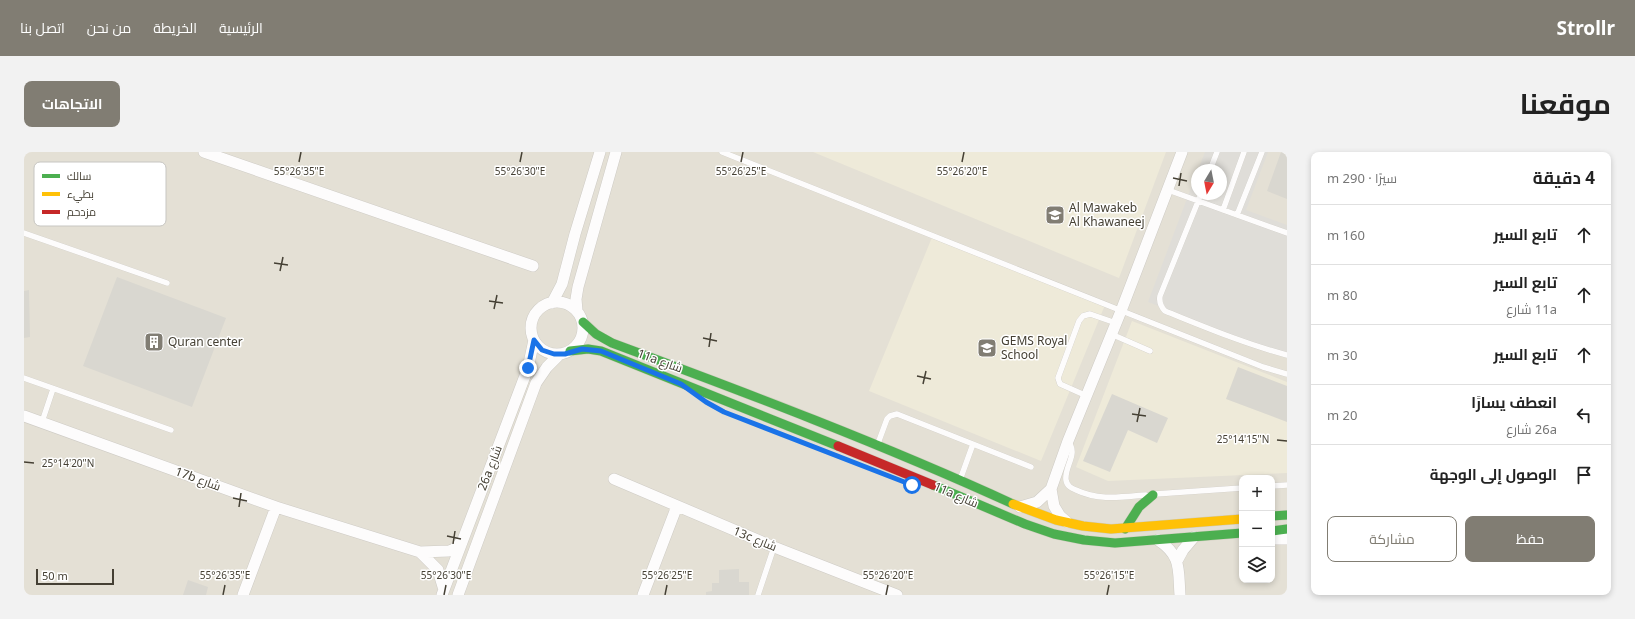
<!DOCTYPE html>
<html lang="ar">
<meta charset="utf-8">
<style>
body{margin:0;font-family:"Noto Sans",Cairo,sans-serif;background:#f2f2f2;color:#222;direction:rtl}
.controls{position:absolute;right:12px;bottom:12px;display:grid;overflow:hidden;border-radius:8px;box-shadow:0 2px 6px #0003}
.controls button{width:36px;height:36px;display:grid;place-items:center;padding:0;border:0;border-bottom:1px solid #e0e0e0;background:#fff;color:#222;font:20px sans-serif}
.compass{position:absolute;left:1167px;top:12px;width:36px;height:36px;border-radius:50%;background:#fff;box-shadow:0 2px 6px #0003;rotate:190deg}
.scale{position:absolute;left:12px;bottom:10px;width:78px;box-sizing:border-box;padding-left:4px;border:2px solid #454034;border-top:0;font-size:11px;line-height:14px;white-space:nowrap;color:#454034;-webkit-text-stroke:3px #fff;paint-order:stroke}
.stop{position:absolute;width:12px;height:12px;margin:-9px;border:3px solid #1a73e8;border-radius:50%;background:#fff}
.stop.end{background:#1a73e8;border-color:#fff;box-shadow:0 1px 4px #0008}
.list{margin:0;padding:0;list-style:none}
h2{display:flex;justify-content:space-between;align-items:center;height:52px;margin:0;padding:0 16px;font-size:17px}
h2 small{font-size:13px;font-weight:400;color:#767676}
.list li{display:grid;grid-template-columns:26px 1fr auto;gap:12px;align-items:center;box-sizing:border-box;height:60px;padding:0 16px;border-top:1px solid #e0e0e0}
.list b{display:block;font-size:15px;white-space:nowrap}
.list p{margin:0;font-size:13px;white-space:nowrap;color:#767676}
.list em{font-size:13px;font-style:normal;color:#767676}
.actions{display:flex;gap:8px;padding:12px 16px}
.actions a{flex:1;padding:9px 0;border:1px solid #817d73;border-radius:8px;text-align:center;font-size:14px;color:#817d73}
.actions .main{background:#817d73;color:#fff}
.icon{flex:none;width:22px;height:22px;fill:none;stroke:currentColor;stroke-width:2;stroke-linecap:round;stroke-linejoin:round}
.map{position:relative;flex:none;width:1263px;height:443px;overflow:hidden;direction:ltr;border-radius:8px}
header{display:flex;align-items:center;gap:24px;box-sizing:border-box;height:56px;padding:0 20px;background:#817d73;color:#fff}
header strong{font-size:19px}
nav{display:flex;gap:22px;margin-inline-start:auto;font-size:14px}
.intro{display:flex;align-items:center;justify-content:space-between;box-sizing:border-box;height:96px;padding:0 24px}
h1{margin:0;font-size:28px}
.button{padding:10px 18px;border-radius:8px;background:#817d73;color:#fff;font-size:14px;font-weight:700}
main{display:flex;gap:24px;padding:0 24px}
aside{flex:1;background:#fff;border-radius:8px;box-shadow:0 2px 6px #0003}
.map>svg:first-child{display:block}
.residential{fill:#e4e0d5;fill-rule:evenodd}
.education{fill:#eeead9}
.parking{fill:#dfddd8}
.building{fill:#d9d7d0}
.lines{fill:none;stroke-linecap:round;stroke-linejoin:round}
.lane-casing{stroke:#cecbc5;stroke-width:6}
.street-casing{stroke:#cecbc5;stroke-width:12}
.fast-casing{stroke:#cfccbe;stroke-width:10}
.slow-casing{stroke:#cfccbe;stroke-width:10}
.jam-casing{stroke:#cfccbe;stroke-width:10}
.lane{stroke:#fdfcfc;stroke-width:5.5}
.street{stroke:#fdfcfc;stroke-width:11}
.fast{stroke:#4caf50;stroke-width:9}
.slow{stroke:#ffc107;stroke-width:9}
.jam{stroke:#c62828;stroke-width:9}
.route{stroke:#1a73e8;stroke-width:5}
.ticks{fill:none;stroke:#454034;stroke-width:1.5}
.labels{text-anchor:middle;stroke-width:3;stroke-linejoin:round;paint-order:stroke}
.poi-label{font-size:12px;fill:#454034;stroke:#fff;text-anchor:start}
.street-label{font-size:12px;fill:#454034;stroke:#fff}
.key{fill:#fff;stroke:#c7c6c2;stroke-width:1}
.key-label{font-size:11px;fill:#454034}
.ticks-label{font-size:10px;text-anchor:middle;fill:#454034;stroke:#fff;stroke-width:3;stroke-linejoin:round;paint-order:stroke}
</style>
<header>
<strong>Strollr</strong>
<nav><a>الرئيسية</a><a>الخريطة</a><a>من نحن</a><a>اتصل بنا</a></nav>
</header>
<div class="intro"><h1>موقعنا</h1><a class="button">الاتجاهات</a></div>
<main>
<aside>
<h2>4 دقيقة<small>سيرًا · 290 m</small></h2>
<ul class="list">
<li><svg class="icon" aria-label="ahead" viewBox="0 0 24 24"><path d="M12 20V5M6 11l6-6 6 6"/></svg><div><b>تابع السير</b></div><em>160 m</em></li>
<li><svg class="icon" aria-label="ahead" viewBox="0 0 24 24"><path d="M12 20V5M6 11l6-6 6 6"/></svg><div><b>تابع السير</b><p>11a شارع</p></div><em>80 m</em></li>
<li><svg class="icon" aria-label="ahead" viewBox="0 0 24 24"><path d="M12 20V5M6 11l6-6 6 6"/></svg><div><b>تابع السير</b></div><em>30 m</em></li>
<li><svg class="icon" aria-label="left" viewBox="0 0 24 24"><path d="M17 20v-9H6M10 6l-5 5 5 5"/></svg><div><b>انعطف يسارًا</b><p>26a شارع</p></div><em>20 m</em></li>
<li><svg class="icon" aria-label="arrive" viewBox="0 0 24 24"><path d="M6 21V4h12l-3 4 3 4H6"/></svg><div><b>الوصول إلى الوجهة</b></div></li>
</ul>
<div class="actions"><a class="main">حفظ</a><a>مشاركة</a></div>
</aside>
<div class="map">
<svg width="1263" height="443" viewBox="0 0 1263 443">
<rect width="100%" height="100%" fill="#f0eee8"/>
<path class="residential" d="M0,0H1263V443H0ZM1173,18H1197V42H1173ZM1218,326H1248V428H1218Z"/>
<path class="education" d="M789,0H1142L1095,126Z
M909,83L1081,153L1017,309L845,239Z
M1108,169L1263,230V321L1084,329L1052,315Z"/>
<path class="parking" d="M1181,0H1244L1222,58L1263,73V204L1124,150L1173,20V42H1197V18H1174Z"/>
<path class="building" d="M1257,0H1263V47L1243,39Z
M93,125L202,166L168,255L59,214Z
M5,138L6,185L0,186V139Z
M1214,215L1263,234V270L1202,247Z
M1088,242L1144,266L1133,291L1104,278L1086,320L1059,309Z
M715,417V430H725V443H682V440L688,439V431H695V418Z
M164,428L184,435L182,443H159Z"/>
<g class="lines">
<defs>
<path id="lane" d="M698,0L1239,215L1263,222
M1186,18L1193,0
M1144,38L1263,81
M1177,42L1136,144C1135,150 1136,154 1141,159C1181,175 1221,192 1263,203
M1199,58L1220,0
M1213,63L1238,0
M0,81L143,131
M1087,182L1126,199
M0,226L147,278
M1063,244L1036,232L1034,226L1055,169L1059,164L1066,162L1092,171
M18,270L29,237
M1044,290C1055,301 1040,315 1042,328C1043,334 1047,336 1052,338C1075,349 1097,345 1122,343
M853,294L863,267L866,264L873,262L1007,315
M936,328L949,292
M1248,334L1263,333
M1131,342L1218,336
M734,443L750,395"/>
<path id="street" d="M180,0L509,114
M507 176a26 26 0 1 1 52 0a26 26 0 1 1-52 0Z
M528,151L538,132L551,82L576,0
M553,159L552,147L554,135L592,0
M0,264L252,355L396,400L425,399L430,397L438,389
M590,327L750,395L873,443
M996,355L1013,350L1027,337
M1043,370L1036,364L1030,354L1027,337L1044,289L1097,159L1158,0
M1248,387H1263
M1134,388C1158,404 1154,417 1156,443
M396,400L414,418L420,438
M1153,409L1159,398L1170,385
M219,443L252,355
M418,443L504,216L510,188
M434,443L512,231L523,215L536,202
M619,443L653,354"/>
<path id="fast" d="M559,170L572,182L588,191C723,241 858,292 989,352
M546,199L564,197L577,199L814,294
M909,333L1001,372L1030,382L1060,388L1091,391L1218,381
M1248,364L1263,363
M1101,377L1115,355L1129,343
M1248,379L1263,377"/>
<path id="slow" d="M989,352L1032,368L1059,374L1087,377L1218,367"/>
<path id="jam" d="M814,294L909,333"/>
</defs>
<use href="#lane" class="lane-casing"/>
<use href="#street" class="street-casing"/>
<use href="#fast" class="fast-casing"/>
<use href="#slow" class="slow-casing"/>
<use href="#jam" class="jam-casing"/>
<use href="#lane" class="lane"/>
<use href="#street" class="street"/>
<use href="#fast" class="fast"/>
<use href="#slow" class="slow"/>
<use href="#jam" class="jam"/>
</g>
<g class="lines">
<path class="route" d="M504,216L510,188L518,198L530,202H541L558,197L577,199L657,232L682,250L700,260L888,333"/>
</g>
<path class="ticks" d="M275,10L277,0M496,10L498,0M717,10L719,0M938,10L940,0M1149,26L1163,29M1155,34L1157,21M250,111L264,113M256,119L259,105M465,149L479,151M470,157L473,143M679,186L693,189M685,195L687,181M893,224L907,227M899,232L902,219M1108,262L1122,264M1113,270L1116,256M1253,288L1263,289M0,310L10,311M209,346L223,349M215,355L217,341M423,384L437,387M429,392L431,379M199,443L201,433M420,443L422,433M641,443L643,433M862,443L864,433M1083,443L1085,433"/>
<defs>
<symbol id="school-square" viewBox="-11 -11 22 22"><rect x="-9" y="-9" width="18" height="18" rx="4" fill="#817d73" stroke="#fff"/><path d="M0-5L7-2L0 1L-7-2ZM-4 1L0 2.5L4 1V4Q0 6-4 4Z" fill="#fff"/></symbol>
<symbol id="building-square" viewBox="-11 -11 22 22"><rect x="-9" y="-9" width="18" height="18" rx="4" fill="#817d73" stroke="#fff"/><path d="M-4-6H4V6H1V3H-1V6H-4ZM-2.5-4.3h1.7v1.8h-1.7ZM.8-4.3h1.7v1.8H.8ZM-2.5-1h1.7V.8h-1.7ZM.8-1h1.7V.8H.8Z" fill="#fff"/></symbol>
</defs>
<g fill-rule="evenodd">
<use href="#school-square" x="1020" y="52" width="22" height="22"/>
<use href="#building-square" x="119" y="179" width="22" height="22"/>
<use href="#school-square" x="952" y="185" width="22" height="22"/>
</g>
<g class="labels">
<g class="poi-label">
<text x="1045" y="60">Al Mawakeb<tspan x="1045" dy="14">Al Khawaneej</tspan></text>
<text x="977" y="193">GEMS Royal<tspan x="977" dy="14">School</tspan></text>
<text x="144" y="194">Quran center</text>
</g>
<g class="street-label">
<text transform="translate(636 209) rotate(20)" y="4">11a شارع</text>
<text transform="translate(466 316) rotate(-69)" y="4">26a شارع</text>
<text transform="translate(174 327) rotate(20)" y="4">17b شارع</text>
<text transform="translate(932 343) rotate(23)" y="4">11a شارع</text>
<text transform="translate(731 387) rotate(22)" y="4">13c شارع</text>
</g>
</g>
<rect x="10" y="10" width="132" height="64" rx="6" class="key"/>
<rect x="18" y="22" width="18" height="4" fill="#4caf50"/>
<rect x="18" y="40" width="18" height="4" fill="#ffc107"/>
<rect x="18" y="58" width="18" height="4" fill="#c62828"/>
<g class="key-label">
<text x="43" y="28">سالك</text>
<text x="43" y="46">بطيء</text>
<text x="43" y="64">مزدحم</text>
</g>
<g class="ticks-label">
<text x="275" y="23">55°26'35"E</text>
<text x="496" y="23">55°26'30"E</text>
<text x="717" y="23">55°26'25"E</text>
<text x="938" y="23">55°26'20"E</text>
<text x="1219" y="291">25°14'15"N</text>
<text x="44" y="315">25°14'20"N</text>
<text x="201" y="427">55°26'35"E</text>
<text x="422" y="427">55°26'30"E</text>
<text x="643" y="427">55°26'25"E</text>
<text x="864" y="427">55°26'20"E</text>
<text x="1085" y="427">55°26'15"E</text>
</g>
</svg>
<div class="controls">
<button>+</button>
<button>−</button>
<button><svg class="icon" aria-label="layers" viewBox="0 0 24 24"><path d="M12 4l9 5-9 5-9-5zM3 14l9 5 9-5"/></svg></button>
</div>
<svg class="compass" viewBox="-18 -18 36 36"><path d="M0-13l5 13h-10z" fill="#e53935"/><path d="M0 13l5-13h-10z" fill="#767676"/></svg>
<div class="scale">50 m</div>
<div class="stop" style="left:888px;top:333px"></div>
<div class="stop end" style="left:504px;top:216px"></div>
</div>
</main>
